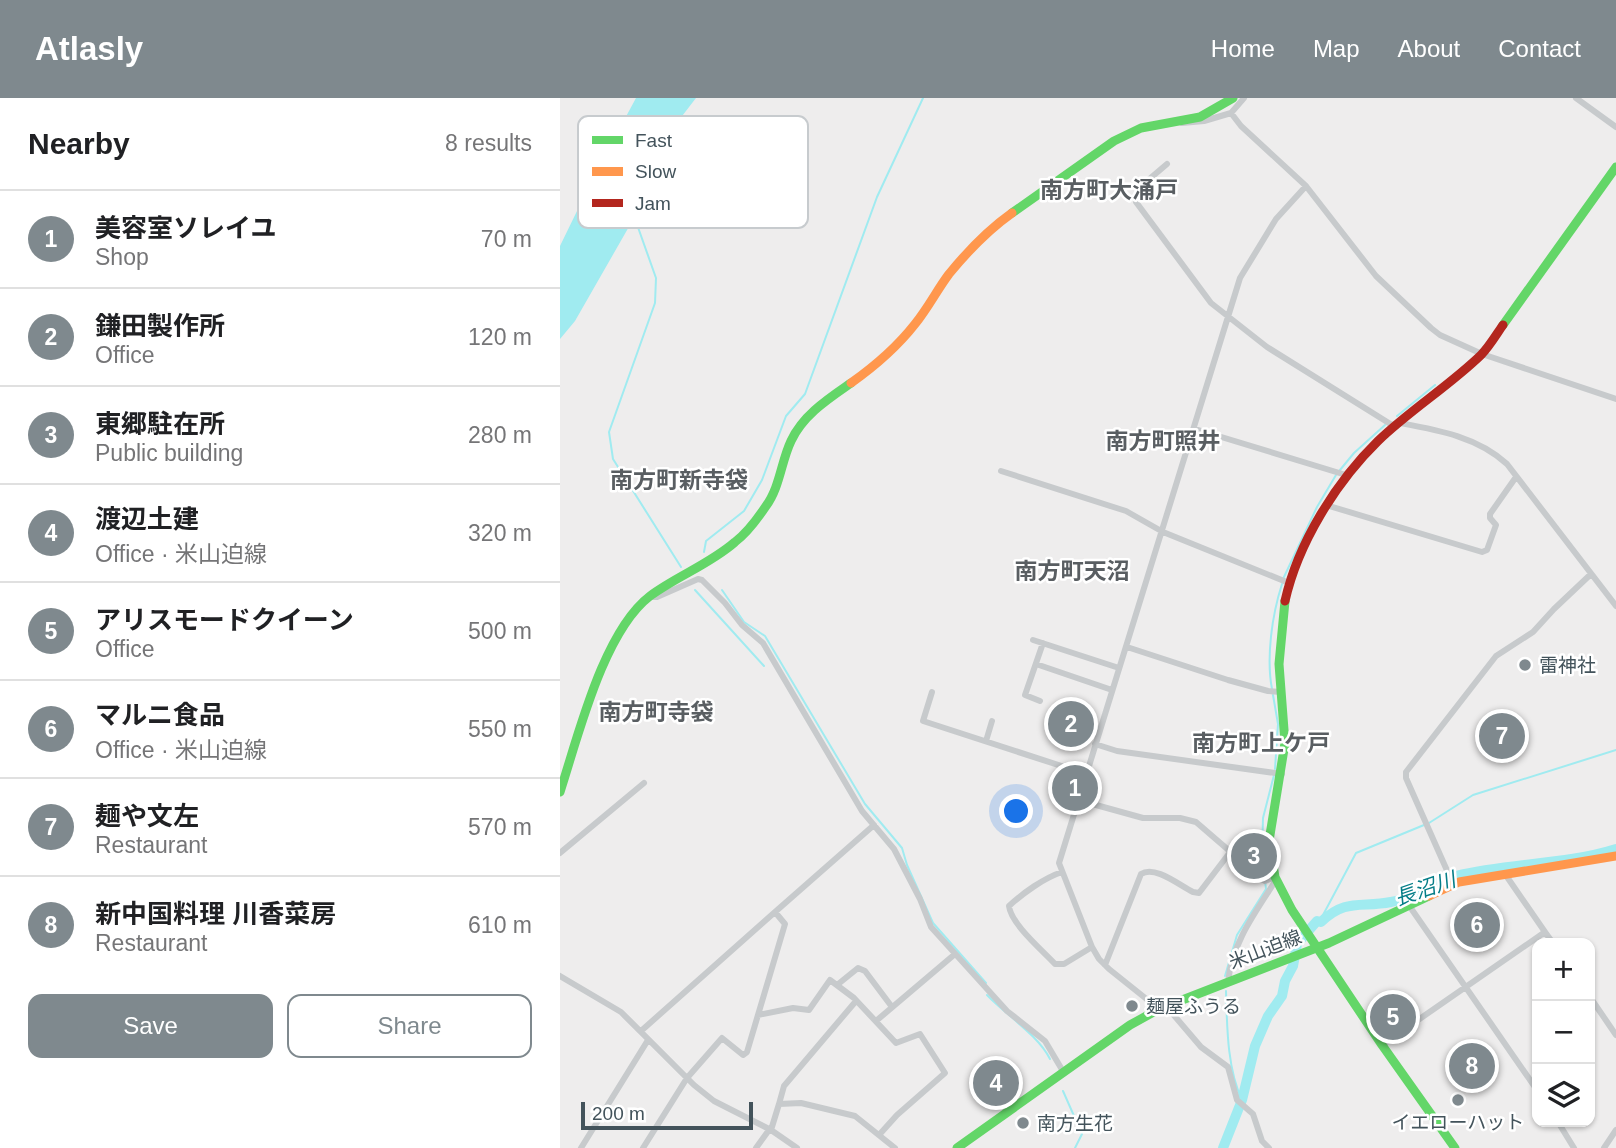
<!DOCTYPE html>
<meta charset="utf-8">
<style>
body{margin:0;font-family:Arial,"Noto Sans JP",sans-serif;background:#f2f2f2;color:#202124}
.controls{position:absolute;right:21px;bottom:21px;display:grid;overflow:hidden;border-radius:14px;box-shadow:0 2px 5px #0004}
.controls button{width:63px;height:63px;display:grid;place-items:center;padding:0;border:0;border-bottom:2px solid #e0e0e0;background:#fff;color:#202124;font:35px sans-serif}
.scale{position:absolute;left:21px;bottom:18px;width:172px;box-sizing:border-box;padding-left:7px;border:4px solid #43535b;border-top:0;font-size:19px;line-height:24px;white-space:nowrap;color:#43535b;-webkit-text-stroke:5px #fff;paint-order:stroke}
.you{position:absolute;left:457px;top:714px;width:24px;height:24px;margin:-18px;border:5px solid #fff;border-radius:50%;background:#1a73e8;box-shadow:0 0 0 10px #1a73e833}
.badge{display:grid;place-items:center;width:46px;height:46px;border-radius:50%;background:#7f898e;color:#fff;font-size:23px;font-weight:700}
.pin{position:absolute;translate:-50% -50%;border:4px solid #fff;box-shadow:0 2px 7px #0006}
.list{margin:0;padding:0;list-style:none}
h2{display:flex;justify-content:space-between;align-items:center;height:91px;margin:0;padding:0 28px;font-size:30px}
h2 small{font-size:23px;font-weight:400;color:#757577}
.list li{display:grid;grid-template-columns:46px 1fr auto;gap:21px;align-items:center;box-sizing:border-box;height:98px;padding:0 28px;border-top:2px solid #e0e0e0}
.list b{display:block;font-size:26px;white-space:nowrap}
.list p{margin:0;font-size:23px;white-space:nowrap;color:#757577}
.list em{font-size:23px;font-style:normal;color:#757577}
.actions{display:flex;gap:14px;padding:21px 28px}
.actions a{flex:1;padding:16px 0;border:2px solid #7f898e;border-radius:14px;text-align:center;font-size:24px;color:#7f898e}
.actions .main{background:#7f898e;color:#fff}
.icon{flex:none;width:38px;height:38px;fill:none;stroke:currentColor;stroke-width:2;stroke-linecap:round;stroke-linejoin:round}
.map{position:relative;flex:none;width:1056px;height:1050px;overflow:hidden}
header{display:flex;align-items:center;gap:42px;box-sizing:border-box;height:98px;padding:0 35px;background:#7f898e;color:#fff}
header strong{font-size:33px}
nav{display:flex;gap:38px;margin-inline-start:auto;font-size:24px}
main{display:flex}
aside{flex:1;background:#fff}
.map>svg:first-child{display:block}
.water{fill:#a0ebf0}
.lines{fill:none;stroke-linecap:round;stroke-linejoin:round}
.stream{stroke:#a0ebf0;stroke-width:2}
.river{stroke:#a0ebf0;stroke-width:10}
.street{stroke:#c7cacc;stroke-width:6}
.fast{stroke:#63d668;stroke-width:9}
.slow{stroke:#ff974d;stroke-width:9}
.jam{stroke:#b3261e;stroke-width:9}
.poi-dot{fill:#7f898e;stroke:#fff;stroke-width:2.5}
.labels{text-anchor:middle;stroke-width:5;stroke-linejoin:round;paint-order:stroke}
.poi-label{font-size:19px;fill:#43535b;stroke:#fff;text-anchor:start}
.street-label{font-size:19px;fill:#43535b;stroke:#fff}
.water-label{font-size:21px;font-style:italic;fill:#067e88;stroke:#fff}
.quarter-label{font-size:23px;font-weight:bold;fill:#595e62;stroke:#fff}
.key{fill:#fff;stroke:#c7cbce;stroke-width:2}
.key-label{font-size:19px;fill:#43535b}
</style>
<header>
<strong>Atlasly</strong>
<nav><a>Home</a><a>Map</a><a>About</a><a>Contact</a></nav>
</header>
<main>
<aside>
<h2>Nearby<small>8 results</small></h2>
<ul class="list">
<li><span class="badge">1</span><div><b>美容室ソレイユ</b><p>Shop</p></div><em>70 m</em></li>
<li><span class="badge">2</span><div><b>鎌田製作所</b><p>Office</p></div><em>120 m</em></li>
<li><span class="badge">3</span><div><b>東郷駐在所</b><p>Public building</p></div><em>280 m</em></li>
<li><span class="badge">4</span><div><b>渡辺土建</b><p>Office · 米山迫線</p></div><em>320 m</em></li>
<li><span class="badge">5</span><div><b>アリスモードクイーン</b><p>Office</p></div><em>500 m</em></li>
<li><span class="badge">6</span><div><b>マルニ食品</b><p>Office · 米山迫線</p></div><em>550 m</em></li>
<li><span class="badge">7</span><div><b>麺や文左</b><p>Restaurant</p></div><em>570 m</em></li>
<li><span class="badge">8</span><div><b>新中国料理 川香菜房</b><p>Restaurant</p></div><em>610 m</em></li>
</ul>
<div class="actions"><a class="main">Save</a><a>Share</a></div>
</aside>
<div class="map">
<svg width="1056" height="1050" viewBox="0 0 1056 1050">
<rect width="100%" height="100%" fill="#eeeded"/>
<path class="water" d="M76,0H136L119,22L98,55L94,85L15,223L0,241V148L34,78Z"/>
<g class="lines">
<path class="stream" d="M74,118L96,180L95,205L49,334L53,361L121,469
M837,318L875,287
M780,372L794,355L825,327
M144,454L146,443L184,413L202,382L226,318L245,296L317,99L363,0
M723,481L757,409L776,377
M135,492L204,568
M162,492L184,524L205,538L305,706L342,750L347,767L373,825L426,885
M712,591C706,560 712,517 722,486
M713,597L718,626L715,671
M869,725L913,697L1056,652
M757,823L763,817L796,755L864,727
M665,878L677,837L706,791L702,757L703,720L714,677
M666,893C667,927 667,971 682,1002
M427,897C446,917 478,937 490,961
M503,993L522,1036L515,1050"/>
<path class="river" d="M663,1050L682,1002L695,948L708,918L722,898L725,883L733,868L737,846L757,823L761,824C786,800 801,810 831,804C854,800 874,784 896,778C949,765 1005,767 1056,751"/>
<path class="street" d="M1016,0L1056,29
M671,15L684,0
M622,25L644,23L671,15L681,28L746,88L816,178L871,230L880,237L922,256L1056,301
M607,66L580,89L576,104L651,205L707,249L832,327L840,325C878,332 918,339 947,366L1056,508
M635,331L786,377
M441,373L566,413L603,434L729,485
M766,407L922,454L927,452L936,427L930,420V416L956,379
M91,499H97L138,481L142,482L165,505L182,527L203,545L302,713L334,751L360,801L371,829L447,913L485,943L504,975
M473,542L559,570
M567,549L668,582L708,593L722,594
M476,566L552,592
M372,594L363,623L526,676
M480,603L465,597L483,545
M426,643L432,623
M535,646L557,653L722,676
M518,702L583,720H620L636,724L702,781L705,783L715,779
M0,755L84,685
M502,774C484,780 463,795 449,808C451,826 482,852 495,866H504L532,849
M893,786L846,680V674L936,558L973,534L994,511L1031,476
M848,806L977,992
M985,834L993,845
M545,867L581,776C595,767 619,787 633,794L639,795L671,753
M0,878L61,914L134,987L154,1003L211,1032L237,1050
M668,884C672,845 695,815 716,782
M277,887L298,870L305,873L332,909
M1030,899L1056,937
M606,908L641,949L668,969L677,1002L693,1016L702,1043L709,1050
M599,911L549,871L539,861L532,849L499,765L680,180L716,121L746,88
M198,917L233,910L249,912L270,882L294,900L336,945L360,936L385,975L337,1017L319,1037
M316,923L395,856
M81,933L215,814
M822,947L985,834L945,776
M219,1006L224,988L296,903
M998,1024L1014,1050
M211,1032L219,1006L241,1005L295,1018L335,1050
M21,1050L88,942
M83,1050L127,980L162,940L183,957L187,954L225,826L215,814L314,727
M196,1050L209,1032
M1044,1050L1056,1032"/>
<path class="fast" d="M452,115L554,43L581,30L640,19L673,0
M943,227L1056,69
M725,503L719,566L725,645L709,743L715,779L732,812L822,947L895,1050
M0,694C18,639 43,534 90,498C117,478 150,466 175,444C187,435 198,420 206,408C220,389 221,364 231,343C243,317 268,301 291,285
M397,1050L570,927L599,911L769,845L869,798"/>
<path class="slow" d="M291,285C315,268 337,249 355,226C368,210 377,192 389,176C407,154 428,132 452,115
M869,798L899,784L1056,758"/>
<path class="jam" d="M725,503C738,445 776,384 818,343C850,312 889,288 921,257C929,249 936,237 943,227"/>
</g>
<g class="poi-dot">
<circle cx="965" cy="567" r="7"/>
<circle cx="572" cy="908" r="7"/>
<circle cx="898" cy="1002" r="7"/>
<circle cx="463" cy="1025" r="7"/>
</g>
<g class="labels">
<g class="poi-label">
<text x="979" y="574">雷神社</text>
<text x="586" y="915">麺屋ふうる</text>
<text x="898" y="1031" text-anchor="middle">イエローハット</text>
<text x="477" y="1032">南方生花</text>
</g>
<g class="street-label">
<text transform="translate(705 851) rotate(-21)" y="7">米山迫線</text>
</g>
<g class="water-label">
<text transform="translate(865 791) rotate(-19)" y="7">長沼川</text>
</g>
<g class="quarter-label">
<text x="549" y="100">南方町大涌戸</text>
<text x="603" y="351">南方町照井</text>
<text x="119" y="390">南方町新寺袋</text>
<text x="512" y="481">南方町天沼</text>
<text x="96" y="622">南方町寺袋</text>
<text x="701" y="653">南方町上ケ戸</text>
</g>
</g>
<rect x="18" y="18" width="230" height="112" rx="10" class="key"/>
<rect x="32" y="38" width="31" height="8" fill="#63d668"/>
<rect x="32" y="69" width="31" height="9" fill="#ff974d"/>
<rect x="32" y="101" width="31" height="8" fill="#b3261e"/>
<g class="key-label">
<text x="75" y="49">Fast</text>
<text x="75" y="80">Slow</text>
<text x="75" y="112">Jam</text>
</g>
</svg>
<div class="controls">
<button>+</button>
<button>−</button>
<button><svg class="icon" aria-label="layers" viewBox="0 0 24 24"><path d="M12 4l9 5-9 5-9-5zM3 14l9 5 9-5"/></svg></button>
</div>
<div class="scale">200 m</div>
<div class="you"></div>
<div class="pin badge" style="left:515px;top:690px">1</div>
<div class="pin badge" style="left:511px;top:626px">2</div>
<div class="pin badge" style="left:694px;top:758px">3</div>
<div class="pin badge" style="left:436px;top:985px">4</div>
<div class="pin badge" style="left:833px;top:919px">5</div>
<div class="pin badge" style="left:917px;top:827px">6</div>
<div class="pin badge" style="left:942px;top:638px">7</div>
<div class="pin badge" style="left:912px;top:968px">8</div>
</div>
</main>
